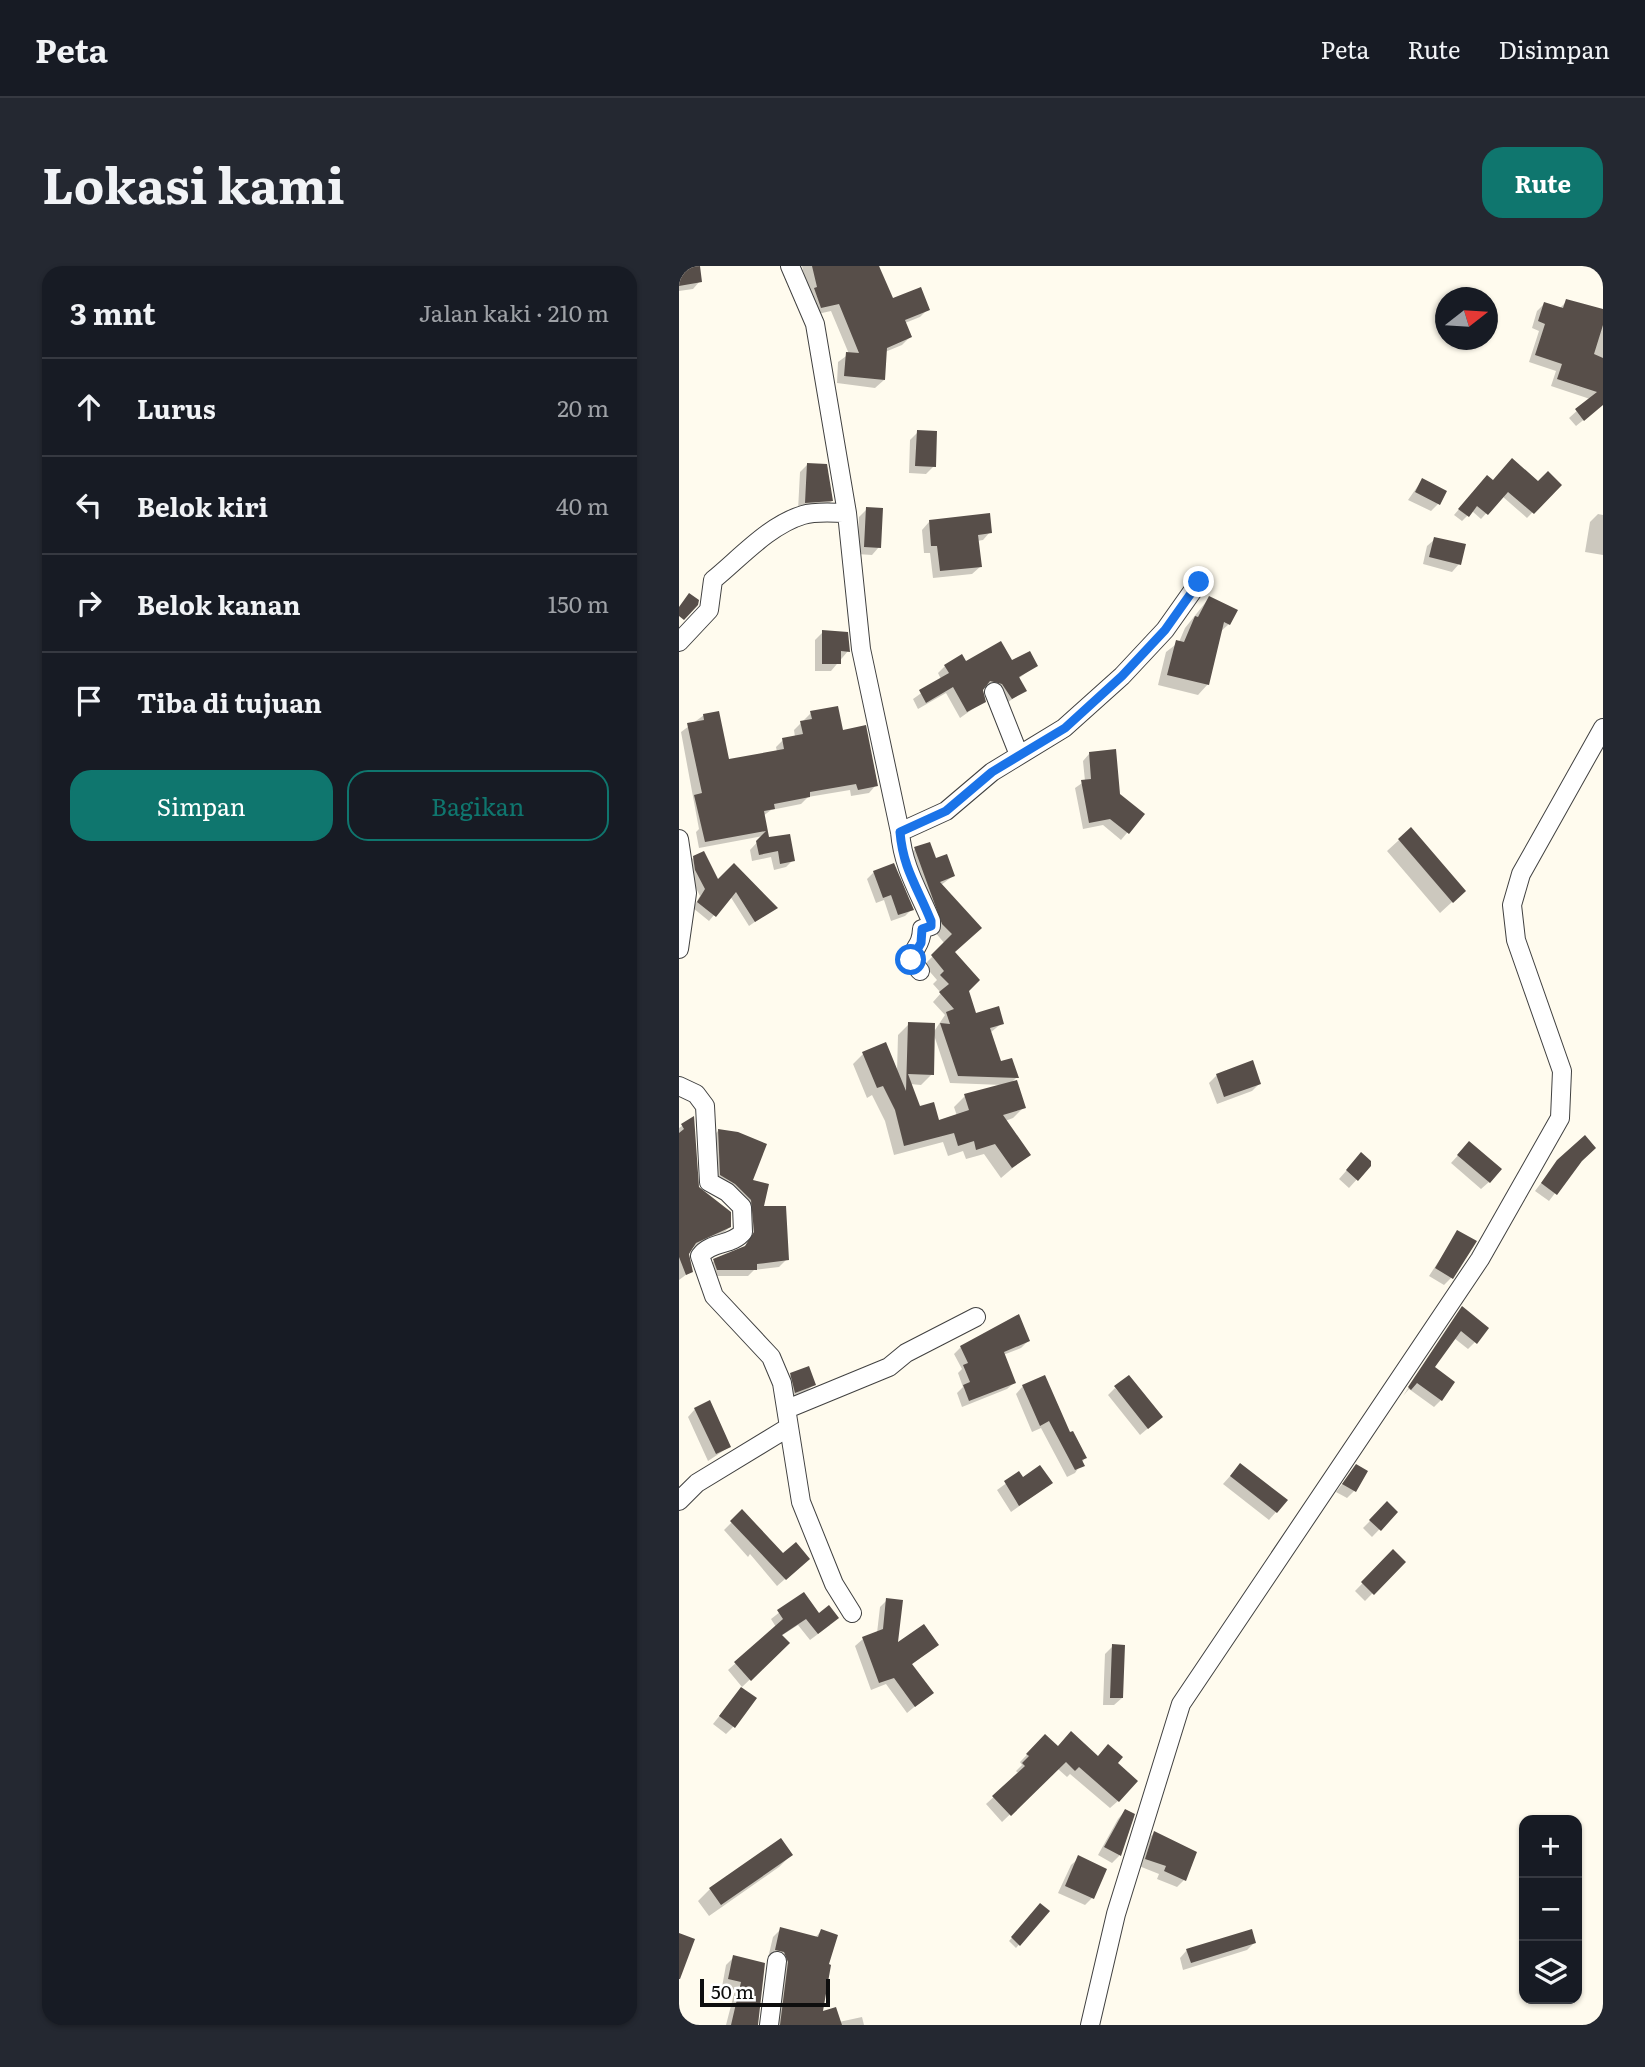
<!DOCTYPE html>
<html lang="id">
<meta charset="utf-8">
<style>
body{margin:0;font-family:Literata,serif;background:#242831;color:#f1f3f6}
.controls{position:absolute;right:21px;bottom:21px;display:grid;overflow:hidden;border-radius:14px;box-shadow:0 2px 5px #0004}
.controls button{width:63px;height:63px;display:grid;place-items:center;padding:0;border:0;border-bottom:2px solid #363941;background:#171b24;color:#f1f3f6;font:35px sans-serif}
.compass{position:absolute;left:756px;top:21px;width:63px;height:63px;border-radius:50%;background:#171b24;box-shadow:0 2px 5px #0004;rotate:73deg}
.scale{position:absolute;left:21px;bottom:18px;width:130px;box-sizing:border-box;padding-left:7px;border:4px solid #0e0e0e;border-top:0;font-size:19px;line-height:24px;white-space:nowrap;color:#0e0e0e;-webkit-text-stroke:5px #fff;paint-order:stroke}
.stop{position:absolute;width:21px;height:21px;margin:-16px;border:5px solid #1a73e8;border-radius:50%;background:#fff}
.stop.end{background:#1a73e8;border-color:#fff;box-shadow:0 2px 7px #0008}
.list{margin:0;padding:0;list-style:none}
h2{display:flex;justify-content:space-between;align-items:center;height:91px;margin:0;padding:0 28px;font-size:30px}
h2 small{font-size:23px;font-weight:400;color:#9ea1a6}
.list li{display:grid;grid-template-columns:46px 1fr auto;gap:21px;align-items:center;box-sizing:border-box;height:98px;padding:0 28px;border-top:2px solid #363941}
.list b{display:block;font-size:26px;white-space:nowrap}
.list em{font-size:23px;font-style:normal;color:#9ea1a6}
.actions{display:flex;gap:14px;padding:21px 28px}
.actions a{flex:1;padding:16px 0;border:2px solid #0f766e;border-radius:21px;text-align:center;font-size:24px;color:#0f766e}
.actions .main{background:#0f766e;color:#fff}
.icon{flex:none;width:38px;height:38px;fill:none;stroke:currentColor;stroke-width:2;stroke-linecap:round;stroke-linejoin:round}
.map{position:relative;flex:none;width:924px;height:1759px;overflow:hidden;border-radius:21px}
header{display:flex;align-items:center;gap:42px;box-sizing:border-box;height:98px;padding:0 35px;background:#171b24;border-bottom:2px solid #363941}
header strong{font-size:33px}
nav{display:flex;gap:38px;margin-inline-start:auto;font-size:24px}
.intro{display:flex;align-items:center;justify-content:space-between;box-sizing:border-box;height:168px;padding:0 42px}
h1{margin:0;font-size:49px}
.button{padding:18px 32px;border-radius:21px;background:#0f766e;color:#fff;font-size:24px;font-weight:700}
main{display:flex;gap:42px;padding:0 42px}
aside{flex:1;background:#171b24;border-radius:21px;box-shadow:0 2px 5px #0004}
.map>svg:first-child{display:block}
.shadow{fill:#0003;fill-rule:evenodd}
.building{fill:#574e49}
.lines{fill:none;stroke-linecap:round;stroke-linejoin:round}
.minor-casing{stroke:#414141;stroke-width:20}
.minor{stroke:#fff;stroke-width:18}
.route{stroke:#1a73e8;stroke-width:9}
</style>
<header>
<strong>Peta</strong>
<nav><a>Peta</a><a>Rute</a><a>Disimpan</a></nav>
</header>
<div class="intro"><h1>Lokasi kami</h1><a class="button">Rute</a></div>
<main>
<aside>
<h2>3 mnt<small>Jalan kaki · 210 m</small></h2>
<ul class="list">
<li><svg class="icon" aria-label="ahead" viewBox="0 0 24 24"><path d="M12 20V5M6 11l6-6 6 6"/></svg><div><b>Lurus</b></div><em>20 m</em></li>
<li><svg class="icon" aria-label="left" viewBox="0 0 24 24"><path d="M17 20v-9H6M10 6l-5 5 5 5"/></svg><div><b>Belok kiri</b></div><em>40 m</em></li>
<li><svg class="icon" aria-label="right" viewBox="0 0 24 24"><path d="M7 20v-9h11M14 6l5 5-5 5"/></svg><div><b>Belok kanan</b></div><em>150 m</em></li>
<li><svg class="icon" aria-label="arrive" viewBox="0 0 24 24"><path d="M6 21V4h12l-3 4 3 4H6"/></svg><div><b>Tiba di tujuan</b></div></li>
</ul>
<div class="actions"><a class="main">Simpan</a><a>Bagikan</a></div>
</aside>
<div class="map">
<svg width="924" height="1759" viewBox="0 0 924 1759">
<rect width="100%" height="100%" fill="#fffbee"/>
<path class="shadow" d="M0,0H19L21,15L14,23L0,25Z
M123,0H175L213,34L249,43L241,51L226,57L231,71L223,79L206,86L205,114L196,122L158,117L159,96L170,88L152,45L134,49Z
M888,35L924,47V138L897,160L890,152L911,133L872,120L877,105L850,96L860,65L853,62L858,45L865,38L881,42Z
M239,166L255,200L247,208L230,207L231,174Z
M128,199L153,235L145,242L119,244L121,206Z
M743,214L759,238L752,245L729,234Z
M802,217H859L880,219L848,252L823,230L802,253L793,245L783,255L775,249Z
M188,243L200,281L193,289L178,288L180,251Z
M919,248L924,249V289L906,286L911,256Z
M250,256L311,266L304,274L298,275L301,301L293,308L254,312L251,287H245L243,264Z
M756,273L780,298L773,306L744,298L748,280Z
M530,332L550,358L541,366L529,418L519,429L479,419L487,386L500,376L506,362Z
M144,366L169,385L152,405H136V374Z
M286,397H333L357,399L339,413L346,424L325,439L315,424L302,421L305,435L281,452L267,427L239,443L234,433L262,413L259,407L266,400Z
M132,447L162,466L197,519L190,527L172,530L171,524L129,531L122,538L92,544L84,550L89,573L114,594L107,601L95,604L92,591L73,595L71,584L84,570L20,582L17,566L20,563L2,466L25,449L48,495L98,486L97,481L104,474L116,471L115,464Z
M410,488L440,529L464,548L442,574L424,559L404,563L396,522L406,515L404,495Z
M720,574L785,625L761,647L708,585Z
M236,583L274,610L262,619L301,662L274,687L296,750L323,757L311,767L321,798L338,811L331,818L345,841L334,852L326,855L349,889L322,912L305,888L287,893L284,885L269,890L264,876L215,889L206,855L193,829L188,832L174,798L184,788L218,807L219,769L230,758L254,767L266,749L254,736L262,727L254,718L258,714L245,699L266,678L256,666L228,591ZM255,769L271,817L324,819L286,830L275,841L278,850L259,856L240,842L231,818L242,819L253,808Z
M15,591L38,616L96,642L70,660L51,630L30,655L14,642L21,630L11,610L9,597Z
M195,606L233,643L226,650L212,655L205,634L197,637L188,613Z
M538,809L580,818L573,825L538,838L530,817Z
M14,853L18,922L51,961L44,967L11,983L8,993L12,1005L0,1014V862Z
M39,865L83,941L108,993L100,1001L75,1004L69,1010H31L28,1002L35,995L66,981L69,974L68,948L34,916L32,872Z
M783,885L810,916L802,923L772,897Z
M879,895L900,896L870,935L856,925Z
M675,896L690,900L670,922L660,913Z
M779,966L773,1011L765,1019L750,1010Z
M783,1042L796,1076L789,1083L775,1072L753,1101L762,1134L755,1141L730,1123L724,1130Z
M349,1075L342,1082L324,1089L335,1117L328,1123L283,1141L278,1127L284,1121L279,1107L283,1103L275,1088L282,1081Z
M112,1109L135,1118L127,1126L109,1134L105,1117Z
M344,1120L390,1169L406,1192L396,1207L388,1211L362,1162L353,1166L337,1128Z
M436,1122L474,1158L461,1169L429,1129Z
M16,1143L50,1181L29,1195L9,1151Z
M561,1199L597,1246L590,1254L544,1218Z
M677,1200L675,1225L668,1232L657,1226Z
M340,1208L343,1213L372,1217L332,1246L318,1224Z
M708,1238L717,1246L693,1271L684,1262Z
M63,1246L104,1290L121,1300L98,1320L71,1288L69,1291L45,1264Z
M714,1286L724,1296L686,1335L676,1325Z
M124,1328L139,1350L151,1359L131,1374L119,1359L102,1370L109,1377L63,1421L49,1404L97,1361L92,1353Z
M208,1334L217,1379H258L232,1399L252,1427L228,1447L207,1418L192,1424L176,1380L184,1373L198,1367L201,1341Z
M434,1380L443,1432L435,1439H424L426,1388Z
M62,1423L54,1461L47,1468L34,1458Z
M366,1470L378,1482L436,1497L439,1535L431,1542L391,1508L388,1511L379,1503L323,1556L307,1538L340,1508L337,1505L343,1499L341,1496Z
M446,1545L454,1549L440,1590L433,1597L419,1589L439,1553Z
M475,1567L505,1614L498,1621L478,1613L480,1608L460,1600L468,1574Z
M112,1589L100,1601L30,1650L19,1635L31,1623Z
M400,1592L413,1632L406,1639L379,1627L392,1599Z
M362,1639L369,1645L337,1682L330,1675Z
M102,1663L136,1672L142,1665L148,1700L142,1748L160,1756L183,1751L185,1759H95L98,1694L89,1692L94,1671Z
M575,1677L568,1684L504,1704L501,1692L508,1684Z
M55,1691L78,1759H47L56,1724L43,1721L47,1699Z"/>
<path class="building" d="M0,0H21L23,16L0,20Z
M133,0H200L214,32L242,21L251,44L226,54L233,71L208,82L206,114L165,110L167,86L180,87L160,38L142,42L135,22L138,21Z
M887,33L924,43V59L915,88L924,92V139L905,155L896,143L918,126L878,113L883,98L856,89L866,58L859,55L865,36L884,42Z
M238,164L258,165L257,201L236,200Z
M833,192L859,215L869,205L883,219L855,248L829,226L809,249L798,240L790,251L779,243L808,209L814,214Z
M128,197L148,198L154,235L126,237Z
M743,212L768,225L761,239L736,226Z
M187,241L204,242L202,282L185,281Z
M311,247L313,267L299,269L303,301L261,305L258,280H252L250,254Z
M755,271L787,278L782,299L750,291Z
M10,327L20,334L19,339L5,354L0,350V341Z
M530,330L559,344L551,359L545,356L530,419L488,409L497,374L505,376L516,350L519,351Z
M143,364L169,366L171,386L162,385V398H143Z
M322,375L333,394L351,385L359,400L340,411L348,425L333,433L323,418L311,415L304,424L307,436L288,446L274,421L247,437L240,424L270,407L265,399L283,388L287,395Z
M159,440L164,464L187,459L199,520L179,524L177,518L131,526V531L95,538L96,543L85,545L90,571L111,568L116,595L101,598L99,585L80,589L77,575L87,565L26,576L15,529L23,527L8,457L25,454L24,448L40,445L50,493L105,483L103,472L124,468L121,455L133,453L131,445Z
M437,483L441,528L466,548L450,568L431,553L410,557L402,514L412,513L410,486Z
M732,561L787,625L774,637L719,573Z
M251,576L257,592L268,588L276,610L261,616L303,662L276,686L301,714L290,725L297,747L320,740L325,758L311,762L322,795L333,792L340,812L279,810L261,757L271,758L267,746L275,743L260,726L270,718L261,709L265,705L252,689L273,668L263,658L235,581Z
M25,585L39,613L55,597L99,642L76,656L57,626L37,651L18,636L26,623L16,604L14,590Z
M215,597L235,644L219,649L212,629L204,632L194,605Z
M229,756L256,757L255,809L229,808L241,840L255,836L260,854L290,844L285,828L338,814L347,842L324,849L352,889L333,902L316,878L297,884L295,875L279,880L275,867L225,880L216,844L204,820L198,822L183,786L207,776L227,825Z
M574,794L582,818L545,831L537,808Z
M15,850L20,921L52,946V961L17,977L10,988L14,1006L7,1009L0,991V867L5,863L2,858Z
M39,863L59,866L88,878L74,914L90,918L85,940H107L110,994L78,998V1004H38L34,993L66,980L75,966L72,934L56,918L41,909Z
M906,869L917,882L903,895L878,929L862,917L878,894Z
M790,875L823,903L811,917L778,889Z
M682,886L692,895V900L679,915L667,904Z
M778,964L798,975L774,1013L756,1002Z
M783,1040L810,1062L798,1078L782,1065L756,1101L776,1116L763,1135L738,1117L732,1124L729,1121Z
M340,1048L351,1075L325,1086L337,1117L290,1135L284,1119L291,1116L284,1099L289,1097L281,1080Z
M130,1100L137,1119L116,1127L111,1107Z
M366,1109L391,1166L394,1165L408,1192L403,1194L406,1200L396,1204L370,1155L361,1160L343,1119Z
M450,1109L484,1151L469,1163L435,1120Z
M31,1134L52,1181L37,1188L15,1142Z
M561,1197L609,1234L598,1247L551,1210Z
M677,1198L689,1205L677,1226L663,1218Z
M361,1199L374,1217L340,1240L325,1215L340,1205L344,1211Z
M708,1235L719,1246L702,1265L690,1254Z
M63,1243L104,1287L117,1276L131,1293L107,1314L51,1255Z
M714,1283L727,1296L695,1329L682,1316Z
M125,1326L140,1347L150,1339L160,1352L139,1368L127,1353L103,1369L111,1377L72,1415L55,1396L104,1353L98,1344Z
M207,1332L224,1334L219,1376L245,1358L260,1379L233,1398L255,1427L236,1441L215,1412L200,1417L183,1371L204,1363Z
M433,1378L446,1379L444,1432H431Z
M62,1421L78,1432L56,1462L40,1450Z
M392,1465L419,1490L429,1478L444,1491L439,1497L459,1515L440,1536L400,1501L396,1505L387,1496L332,1550L313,1530L346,1500L343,1497L350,1490L347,1488L366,1468L379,1480Z
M446,1543L456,1548L442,1590L425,1581Z
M475,1565L518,1586L507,1615L485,1605L487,1600L466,1593Z
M102,1572L114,1589L42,1639L30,1622Z
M399,1589L428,1603L415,1633L386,1620Z
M361,1637L371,1645L341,1680L332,1671Z
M101,1661L139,1671L142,1663L159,1669L150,1698L152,1699L144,1745L157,1741L163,1759H101L109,1696L105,1686L96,1684Z
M573,1663L577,1677L512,1697L507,1683Z
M0,1667L16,1673L1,1713H0Z
M54,1689L86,1697L79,1759H52L62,1716L49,1713Z"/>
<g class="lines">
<defs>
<path id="minor" d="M111,0L136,58L168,247L182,383L221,566C224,601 239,624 252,655V660L243,663C242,681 235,680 232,694L241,705
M0,376L30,344L34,314C60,293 90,259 124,249C137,245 154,247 168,247
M315,426L340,489
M221,566L267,545L313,506L385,462L443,410L486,364L520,316
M0,573L8,627L0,683
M0,820L17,828L26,840L30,916L48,926L63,941L64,966C53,980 32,975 21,990L35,1030L92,1091L103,1117L122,1236L155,1318L173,1347
M108,1143L210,1101L227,1087L297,1051
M0,1235L18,1217L110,1161
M90,1759L98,1695
M411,1759L437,1648L502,1438L801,993L881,852L883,805L837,674L833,639L842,608L924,462"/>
</defs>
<use href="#minor" class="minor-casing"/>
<use href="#minor" class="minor"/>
</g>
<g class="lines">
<path class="route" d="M232,694L242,677L243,663L252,660V655C239,622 224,603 221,566L267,545L313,506L386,462L443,410L486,364L520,316"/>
</g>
</svg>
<div class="controls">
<button>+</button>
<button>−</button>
<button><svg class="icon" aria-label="layers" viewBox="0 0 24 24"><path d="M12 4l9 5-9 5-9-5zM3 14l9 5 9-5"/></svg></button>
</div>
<svg class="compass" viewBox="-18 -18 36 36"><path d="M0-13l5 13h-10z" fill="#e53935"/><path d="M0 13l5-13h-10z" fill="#9ea1a6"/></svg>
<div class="scale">50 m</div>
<div class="stop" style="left:232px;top:694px"></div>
<div class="stop end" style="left:520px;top:316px"></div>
</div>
</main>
